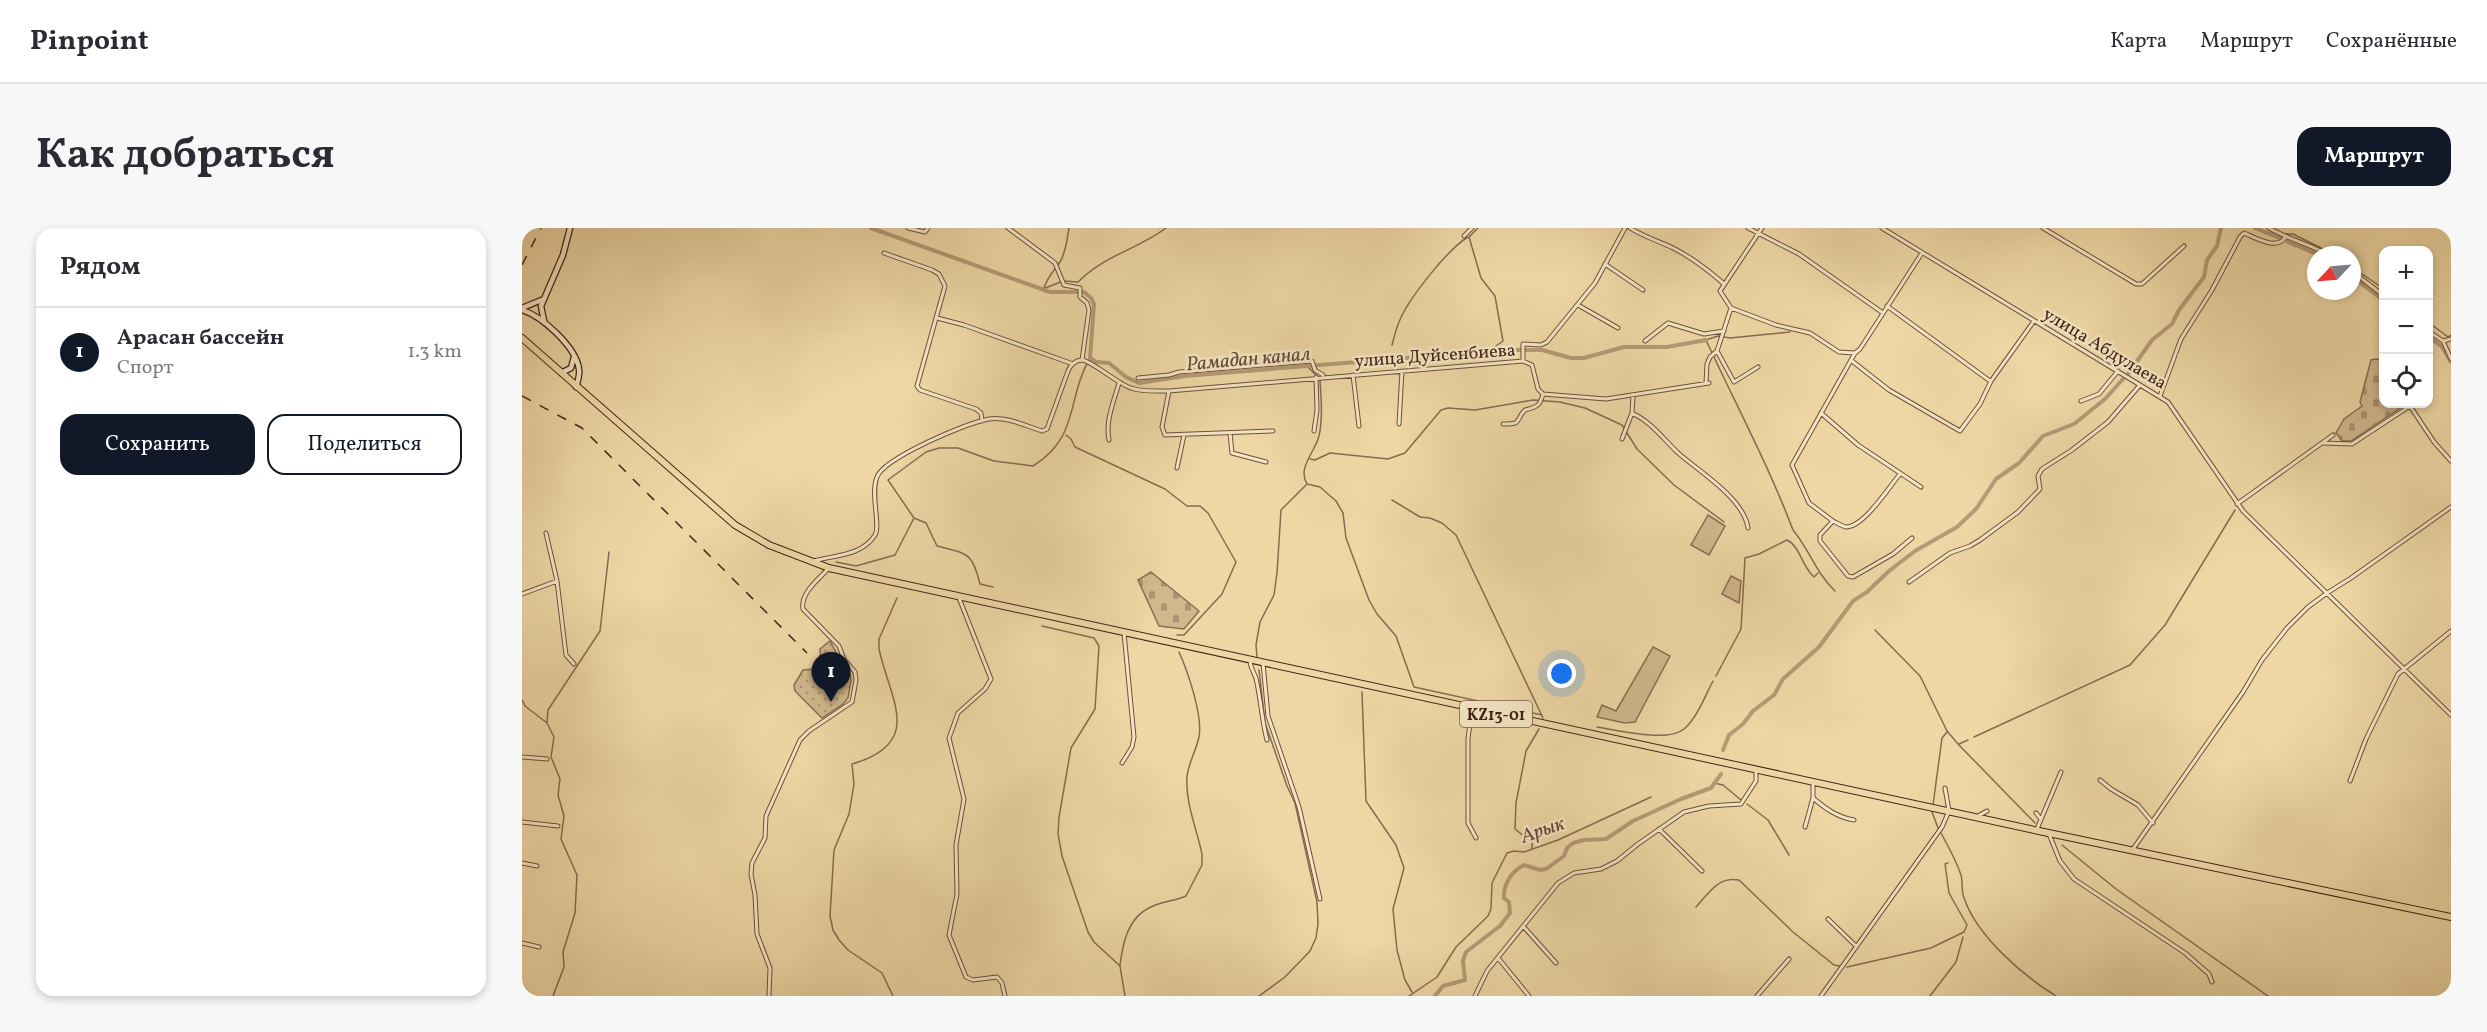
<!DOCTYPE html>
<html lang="ru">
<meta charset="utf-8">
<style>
body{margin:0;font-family:Vollkorn,serif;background:#f7f7f7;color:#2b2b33}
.controls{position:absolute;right:18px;top:18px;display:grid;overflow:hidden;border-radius:12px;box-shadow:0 3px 9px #0003}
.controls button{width:54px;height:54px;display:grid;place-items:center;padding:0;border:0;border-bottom:2px solid #e1e1e2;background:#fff;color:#2b2b33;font:30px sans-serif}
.compass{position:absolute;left:1785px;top:18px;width:54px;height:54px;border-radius:50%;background:#fff;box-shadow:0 3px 9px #0003;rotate:244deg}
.you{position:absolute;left:1040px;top:446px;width:21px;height:21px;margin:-15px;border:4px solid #fff;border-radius:50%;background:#1a73e8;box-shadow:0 0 0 9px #1a73e833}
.badge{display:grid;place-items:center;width:39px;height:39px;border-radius:50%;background:#111827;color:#fff;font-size:20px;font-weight:700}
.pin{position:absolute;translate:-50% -50px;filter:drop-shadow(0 2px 3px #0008)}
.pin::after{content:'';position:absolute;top:32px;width:21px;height:18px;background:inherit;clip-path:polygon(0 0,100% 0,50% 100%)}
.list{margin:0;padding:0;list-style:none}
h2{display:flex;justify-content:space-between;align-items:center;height:78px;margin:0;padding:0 24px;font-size:26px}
h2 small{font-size:20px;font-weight:400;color:#7c7c81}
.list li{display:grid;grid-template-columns:39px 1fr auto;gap:18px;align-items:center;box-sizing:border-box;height:90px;padding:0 24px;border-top:2px solid #e1e1e2}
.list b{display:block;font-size:22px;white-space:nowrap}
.list p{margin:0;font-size:20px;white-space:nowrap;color:#7c7c81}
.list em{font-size:20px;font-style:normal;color:#7c7c81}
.actions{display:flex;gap:12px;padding:18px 24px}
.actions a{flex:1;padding:14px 0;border:2px solid #111827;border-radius:18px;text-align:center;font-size:21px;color:#111827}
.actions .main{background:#111827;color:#fff}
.icon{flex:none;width:33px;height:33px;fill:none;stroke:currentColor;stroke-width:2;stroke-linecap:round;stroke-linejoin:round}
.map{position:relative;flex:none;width:1929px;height:768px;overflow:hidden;border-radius:18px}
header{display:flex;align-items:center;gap:36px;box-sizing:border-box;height:84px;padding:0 30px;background:#fff;border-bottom:2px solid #e1e1e2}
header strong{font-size:28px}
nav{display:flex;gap:33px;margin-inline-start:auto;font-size:21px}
.intro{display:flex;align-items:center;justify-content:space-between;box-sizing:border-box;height:144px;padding:0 36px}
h1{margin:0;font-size:42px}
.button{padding:15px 27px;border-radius:18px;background:#111827;color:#fff;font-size:21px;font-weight:700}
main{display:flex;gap:36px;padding:0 36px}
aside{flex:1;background:#fff;border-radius:18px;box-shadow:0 3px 9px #0003}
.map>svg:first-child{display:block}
.cemetery{fill:url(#cemetery-stones);stroke:#8a6e52;stroke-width:1.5}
.park{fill:url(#park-dots);stroke:#8a6e52;stroke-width:1.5}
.garden{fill:#d1b88d;stroke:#8a6e52;stroke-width:1.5}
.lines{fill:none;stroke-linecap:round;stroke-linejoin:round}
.stream{stroke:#876a4f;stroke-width:1.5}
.canal{stroke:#b49a75;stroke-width:4}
.street-casing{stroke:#6e503a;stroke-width:5}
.secondary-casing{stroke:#442317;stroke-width:7}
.highway-casing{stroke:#442317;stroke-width:8}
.street{stroke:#f4e5c4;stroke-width:3}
.secondary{stroke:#f4e5c4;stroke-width:4.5}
.highway{stroke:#eed7a5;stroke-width:6}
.rail{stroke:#442317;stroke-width:1.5;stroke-dasharray:10 10;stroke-linecap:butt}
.labels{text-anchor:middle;stroke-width:5;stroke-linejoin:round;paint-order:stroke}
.shield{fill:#f4e5c4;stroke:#795d4b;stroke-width:1.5}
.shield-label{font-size:16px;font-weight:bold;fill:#442317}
.street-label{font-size:18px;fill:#442317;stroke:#f4e5c4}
.water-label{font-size:20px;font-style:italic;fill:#664733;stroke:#f4e5c4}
</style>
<header>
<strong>Pinpoint</strong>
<nav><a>Карта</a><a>Маршрут</a><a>Сохранённые</a></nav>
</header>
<div class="intro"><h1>Как добраться</h1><a class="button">Маршрут</a></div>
<main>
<aside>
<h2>Рядом<small></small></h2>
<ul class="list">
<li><span class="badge">1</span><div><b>Арасан бассейн</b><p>Спорт</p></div><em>1.3 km</em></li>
</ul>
<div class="actions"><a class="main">Сохранить</a><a>Поделиться</a></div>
</aside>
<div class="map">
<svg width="1929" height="768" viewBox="0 0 1929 768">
<defs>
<pattern id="cemetery-stones" width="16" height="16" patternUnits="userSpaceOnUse" patternTransform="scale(1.5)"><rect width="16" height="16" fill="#d1b88d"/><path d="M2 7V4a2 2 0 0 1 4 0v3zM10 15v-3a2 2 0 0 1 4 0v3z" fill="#ab9572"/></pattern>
<pattern id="park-dots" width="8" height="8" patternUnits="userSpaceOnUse" patternTransform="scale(1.5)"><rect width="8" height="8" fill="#d1b88d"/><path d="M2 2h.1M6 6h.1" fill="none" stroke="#ab9572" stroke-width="1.8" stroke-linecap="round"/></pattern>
</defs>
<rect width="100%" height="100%" fill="#eed7a5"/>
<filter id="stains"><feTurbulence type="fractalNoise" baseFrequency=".00333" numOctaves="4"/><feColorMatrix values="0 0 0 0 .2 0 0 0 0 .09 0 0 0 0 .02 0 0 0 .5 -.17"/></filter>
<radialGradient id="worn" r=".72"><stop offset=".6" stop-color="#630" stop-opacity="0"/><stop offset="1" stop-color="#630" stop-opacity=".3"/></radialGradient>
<path class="cemetery" d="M1854,131L1861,132L1862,176H1884L1829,213H1820L1814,205L1822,191L1840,178L1838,174L1849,132Z
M629,344L677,383L662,401L637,398L616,352Z"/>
<path class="park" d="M308,413L320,435L328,446L329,453L326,470L321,476L300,490L273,463L272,457L281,442L294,441L299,434L298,421Z"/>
<path class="garden" d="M1186,287L1203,298L1187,327L1169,317Z
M1209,348L1219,353L1217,375L1200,366Z
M1131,419L1148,428L1113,494L1103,495L1075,489L1080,477L1094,483Z"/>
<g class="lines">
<path class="stream" d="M956,0L947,9L959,50L973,68L981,113L967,123
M1763,6H1771L1813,27
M1749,7L1750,5
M1758,10L1760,9
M1830,39L1862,61
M522,60C526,48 531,44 538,34C544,24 545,12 547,0
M521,61L541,53L556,54C584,26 615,22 644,0
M1906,94L1926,109L1929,107
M1268,104L1208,110L1196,108L1184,112C1213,175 1246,236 1271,302C1287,321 1294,345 1313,363
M870,117C872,109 874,101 877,94C886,71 926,21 946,9
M785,138L795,148
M798,152C799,170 801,190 797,208C793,224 775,240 785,256L798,259L814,273L821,285L824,310L847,372L855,386L874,408L892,459L1020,487
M544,207L549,211L553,219L643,261L665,278H678L686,285L714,334L700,366L662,407H655
M788,231L793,232L808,225L866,231L883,225L919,182L926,180L953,182L1011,172L1038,174L1063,180L1100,197L1115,221L1152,257L1202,294
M870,272L898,289L908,290L920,295L934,307L1021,490
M314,334L334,338L373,327L392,290
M471,359L458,356C450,323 445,326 415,318L404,295L392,290L366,252L404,224L417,220H436L472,233L511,238C558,209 544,171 568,130
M520,398L572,410L577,418L573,481L549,520L537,589L536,606L540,628L566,704L572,714L598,738L603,768
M1353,402L1398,448L1425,503L1436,516L1513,595
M735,429L734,417L738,394L752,367L755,345L759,282L784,257
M1194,448L1219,401L1223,330L1237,326L1265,312C1278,318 1280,339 1292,349L1296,345
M840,464L844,573L874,617L882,640L871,681L875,722L883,752L890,764
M0,472L3,478L25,495L32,509L29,529L38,551L36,567L42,588L39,611L55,647L53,685L41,724L42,739L31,768
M25,494L26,482L78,403L87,324
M1075,499C1094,502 1146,515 1162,501C1175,490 1183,468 1191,453
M1452,509L1608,437L1643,397L1713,282
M1437,516L1446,512
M1192,555L1201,557L1219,572
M1225,576L1246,592L1267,627
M1411,577L1420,510L1425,504
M1410,584L1416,600
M1419,605C1426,618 1434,632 1439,647C1441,654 1439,663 1442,670C1455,708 1500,747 1534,768
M1540,617L1594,661L1746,768
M1010,621V615L993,601L994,575L1004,523L1017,501
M1174,679C1187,665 1196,648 1217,652L1271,704L1312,737L1318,738
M598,737C601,714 606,688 631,678C642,673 653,673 664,668L680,637V626C675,602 663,574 665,549C666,536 674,523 677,509C681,488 666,444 657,424
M1325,739L1409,720L1442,704L1445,697L1427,665L1423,636L1426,635
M371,768L360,745L326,722L317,712L311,702L308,688L312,622L327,586L332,556L330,536C403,515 368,472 357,421V411L375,370
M737,768L763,749L788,723L794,710L796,696L795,674L773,575L765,558L743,495L737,442
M887,768L915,749L934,719L966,688L969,681L970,655L985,625L992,623L1002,624L1036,612L1129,569
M1408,768L1434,734L1441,709"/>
<path class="canal" d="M349,0L528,64H562L569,70L572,76L568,130L574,134L587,135L604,149L617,155L663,148L983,122H1020L1049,130H1062L1102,119H1145L1184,112
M1733,0L1760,11
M1766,14L1797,27
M1830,48L1862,73
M1906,108L1920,119L1929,134
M1606,146L1630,112L1650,96L1657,82L1682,49L1685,32L1695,18L1699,0
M1201,522L1207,507L1221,496L1231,483L1252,467L1261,451L1297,419L1331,373L1345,364L1367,343L1393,323L1435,299L1454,281L1474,251L1497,235L1521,208L1552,196L1583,171L1601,151
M913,768L921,758L943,752L941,733L944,724L978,698L988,685L987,674L982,670C981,656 990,643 1002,637L1018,642L1024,641L1042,628L1045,620L1051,615L1062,612L1084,611L1111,593L1159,571L1189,560L1199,546"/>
<defs>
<path id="street" d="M386,0L403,4L406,0
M486,0L533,35L542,57L558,60V69L565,75L567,82L560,132
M1108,0C1122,9 1137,13 1151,20C1169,29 1186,42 1201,55
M1226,0L1277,26L1361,85
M1360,0L1646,174L1721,283L1929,487
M1521,0L1614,56H1620L1662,18
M1747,0C1766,11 1787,16 1807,27
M942,8L950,0
M362,25L410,42L417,46L423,58L395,158L398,162L454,181L459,185L460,193
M1083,36L1121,62
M1830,43L1862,68
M1056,77L1096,100
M1365,78L1468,153
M1209,80L1198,63L1240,0
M415,90L442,97L551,136
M1906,103L1921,113L1929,131
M1123,113L1146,95L1182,106L1202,103
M1921,113L1929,111
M1195,123L1212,154L1236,139
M1001,133V116L1019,117L1025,114L1073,55L1103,0
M1330,133L1367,162L1438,203L1458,176L1469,153L1512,93
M831,147L837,198
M616,150L647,147L657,144L790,133L793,142L801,147
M1184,155L1185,136L1188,129L1195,123L1209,80L1254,97L1288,105L1317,124L1333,125
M647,163L640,199L643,207L751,203
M1638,168L1659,111L1690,62L1718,9L1722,5C1734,10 1754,22 1763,10
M1559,173L1577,166L1596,143
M1110,185C1129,194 1140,209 1155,224C1176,243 1222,270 1226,300
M1299,185L1336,217L1399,259
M877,196L880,143
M981,196C1002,196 992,193 1003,182C1015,179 1018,178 1021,166
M792,203L795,182L794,149
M708,205L710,225L744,234
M1100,211L1110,185L1111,167
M587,212C583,193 592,173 597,155
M1801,215L1830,216L1888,178L1912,214L1929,233
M655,240L662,207
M1378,246C1367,259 1342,299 1324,299C1320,298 1315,295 1311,293L1298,307V313L1326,348L1331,349L1371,326L1390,310
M1715,276L1811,207
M1311,293L1287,275L1270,237L1333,125L1338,121L1400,25
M24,305L35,353L44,427L52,436
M292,333C313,327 340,328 353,307C359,298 348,266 355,249C362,230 446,194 467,191C484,188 504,198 520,203L525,201L546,143C548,138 553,132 560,132C570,133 596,156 609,160C620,164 635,163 647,163L1001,133L1010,137L1016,161L1021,166L1084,171L1187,155
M1387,354L1428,325L1448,318L1458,312L1496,284L1518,261L1516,248L1520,241L1550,222L1586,194L1618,157
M0,366L35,353
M437,370L469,451L463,461L436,485L427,510L442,571L434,617L435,666L427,707L444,749L451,752L475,749L480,755L483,768
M728,432C728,441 734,446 735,455C739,474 740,493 745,512
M741,435L746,488L777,579L798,671
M950,480L946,511V595L954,610
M0,529L25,531
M600,535L610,519L612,509L602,405
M1578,552L1589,561L1616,577L1631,595
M1828,553L1844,511L1876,446L1929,403
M1291,570C1304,581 1315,589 1332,592
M1514,585L1518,590
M1456,588L1465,583
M0,594L36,598
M1283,599L1291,570V556
M1137,601L1180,643
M1515,601L1539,544
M1527,606L1538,633L1552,651L1663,725L1687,746L1690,754
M1611,621L1721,464L1740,432L1765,400L1786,379L1805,365L1829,350L1929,279
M0,635L15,638
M1306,691L1334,718
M1001,698L1034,735
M0,715L17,719
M976,730L1007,768
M247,768L248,740L235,706L233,667L229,646L230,635L243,610L244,588L278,512L287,503L330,474L334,452L333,444L322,431L317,418L281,381C278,365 297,351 307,340
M953,768L965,743L1036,655L1052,645L1079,641L1095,633L1116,616L1162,584L1187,578L1219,576L1234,553V542
M1235,768L1267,731
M1299,768L1420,599L1427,583L1423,560"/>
<path id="secondary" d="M0,80L22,71
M0,82C20,88 54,119 57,141C58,147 56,153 54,159
M22,93L19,78L41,27L48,0
M39,145L49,140L52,129"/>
<path id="highway" d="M0,110L213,297L247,317L307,340L1517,603L1929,689"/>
</defs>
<use href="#street" class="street-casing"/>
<use href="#secondary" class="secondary-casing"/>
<use href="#highway" class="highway-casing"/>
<use href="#street" class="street"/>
<use href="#secondary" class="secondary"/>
<use href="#highway" class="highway"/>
<path class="rail" d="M0,37L19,0
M0,168L60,200L285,425"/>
</g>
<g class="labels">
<rect class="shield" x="938" y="473" width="72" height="26" rx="4.5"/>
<g class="shield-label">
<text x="974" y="492">KZ13-01</text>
</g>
<g class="street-label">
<text transform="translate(1583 120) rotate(31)" y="6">улица Абдулаева</text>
<text transform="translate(913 127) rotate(-4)" y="6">улица Дуйсенбиева</text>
</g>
<g class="water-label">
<text transform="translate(726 130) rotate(-5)" y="7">Рамадан канал</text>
<text transform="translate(1020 601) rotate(-19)" y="7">Арык</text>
</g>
</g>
<rect width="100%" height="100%" filter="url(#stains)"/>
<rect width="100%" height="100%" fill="url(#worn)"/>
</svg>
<div class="controls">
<button>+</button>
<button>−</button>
<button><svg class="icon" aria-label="locate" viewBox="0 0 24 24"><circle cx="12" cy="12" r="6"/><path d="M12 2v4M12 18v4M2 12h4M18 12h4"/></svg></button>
</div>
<svg class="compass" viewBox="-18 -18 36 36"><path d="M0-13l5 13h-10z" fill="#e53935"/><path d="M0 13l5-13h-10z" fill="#7c7c81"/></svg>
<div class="you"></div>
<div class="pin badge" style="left:309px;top:474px">1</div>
</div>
</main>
